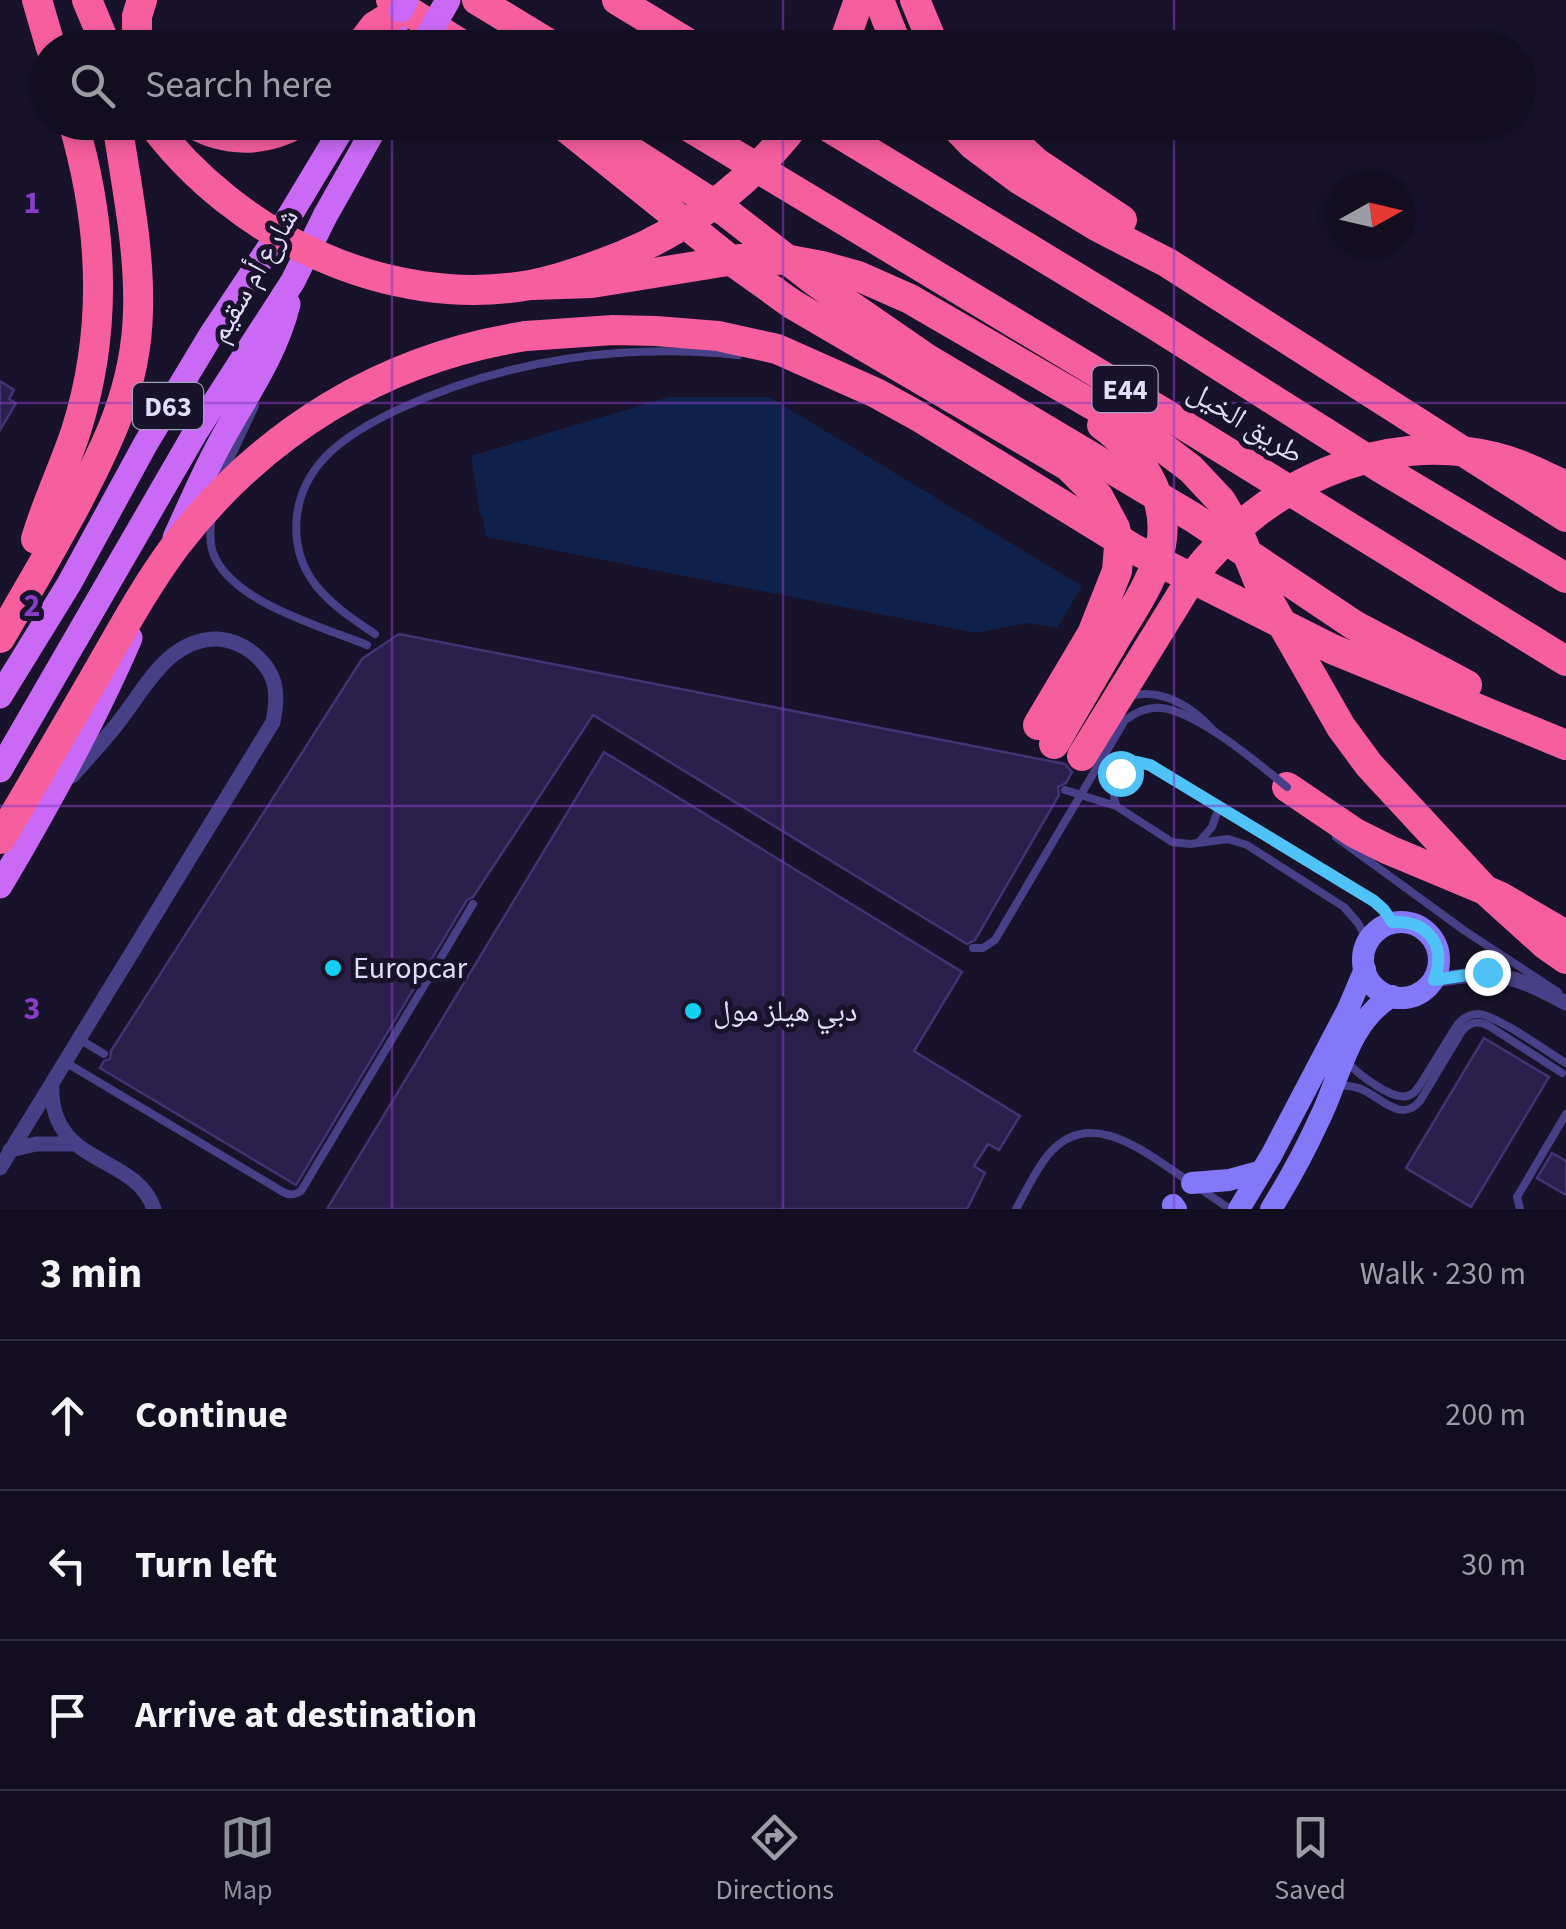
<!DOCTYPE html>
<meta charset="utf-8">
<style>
body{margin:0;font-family:"Source Sans 3","Noto Naskh Arabic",sans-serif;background:#1f1c2d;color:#f1f3f6}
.compass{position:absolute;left:1326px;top:170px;width:90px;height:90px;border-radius:50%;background:#120e20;box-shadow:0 5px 15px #0003;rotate:82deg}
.stop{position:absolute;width:30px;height:30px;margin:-22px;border:8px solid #4fc3f7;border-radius:50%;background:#fff}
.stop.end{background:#4fc3f7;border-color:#fff;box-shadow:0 2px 10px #0008}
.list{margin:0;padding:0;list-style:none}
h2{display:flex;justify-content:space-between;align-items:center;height:130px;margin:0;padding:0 40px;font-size:42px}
h2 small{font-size:32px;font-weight:400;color:#9c9ca5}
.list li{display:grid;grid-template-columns:65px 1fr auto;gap:30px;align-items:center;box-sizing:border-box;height:150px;padding:0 40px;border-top:2px solid #312e3e}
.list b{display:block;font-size:38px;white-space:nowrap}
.list em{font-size:32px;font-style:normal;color:#9c9ca5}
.icon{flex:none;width:55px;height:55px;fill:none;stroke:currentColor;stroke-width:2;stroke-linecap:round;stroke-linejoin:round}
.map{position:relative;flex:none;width:1566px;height:1209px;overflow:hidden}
.search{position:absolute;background:#120e20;box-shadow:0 5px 15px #0003;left:30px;right:30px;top:30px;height:110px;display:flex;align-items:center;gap:25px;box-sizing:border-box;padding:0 35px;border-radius:55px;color:#9c9ca5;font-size:38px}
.sheet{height:580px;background:#120e20}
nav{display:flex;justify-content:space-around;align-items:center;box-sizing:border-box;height:140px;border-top:2px solid #312e3e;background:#120e20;font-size:28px;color:#9c9ca5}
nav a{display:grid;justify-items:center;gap:5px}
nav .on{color:#8c9099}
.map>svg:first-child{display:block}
.water{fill:#10224b}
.building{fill:#2a1f4a;stroke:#433274;stroke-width:2.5}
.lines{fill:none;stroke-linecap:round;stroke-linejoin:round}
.service{stroke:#474086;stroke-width:8}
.minor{stroke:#474086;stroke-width:15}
.secondary{stroke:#8378f8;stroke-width:22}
.primary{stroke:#cb69f7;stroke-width:25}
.motorway{stroke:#f75e9e;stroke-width:30}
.service-bridge{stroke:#474086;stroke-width:8}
.primary-bridge{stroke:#cb69f7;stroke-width:25}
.motorway-bridge{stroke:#f75e9e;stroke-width:30}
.route{stroke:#4fc3f7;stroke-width:12}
.grid{fill:none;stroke:#853ec5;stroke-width:2.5;stroke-opacity:0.55}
.poi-dot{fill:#13d0f3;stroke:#18122a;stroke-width:4}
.labels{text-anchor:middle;stroke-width:10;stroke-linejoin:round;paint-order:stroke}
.shield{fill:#18122a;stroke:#a59fbe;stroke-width:2.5}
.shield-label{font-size:28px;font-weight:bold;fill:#e2dcfd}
.street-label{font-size:30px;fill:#e2dcfd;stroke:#18122a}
.poi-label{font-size:30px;fill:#e2dcfd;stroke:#18122a;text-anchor:start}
.grid-label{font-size:32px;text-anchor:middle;font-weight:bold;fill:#853ec5;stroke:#18122a;stroke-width:10;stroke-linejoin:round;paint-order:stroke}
</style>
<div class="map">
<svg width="1566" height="1209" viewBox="0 0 1566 1209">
<rect width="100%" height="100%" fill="#18122a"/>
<path class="water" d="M669,397H769L1082,586L1057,628L1027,623L976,633L486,537L482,514H480L471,456Z"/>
<path class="building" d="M0,381L14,390L9,399L16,403L0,430Z
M399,634L1065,764L1072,772L1066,783L1058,787L1059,795L975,940L967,944L593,715L473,897L467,900L296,1185L100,1068L104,1061L110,1059L111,1051L362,659Z
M604,752L962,972L914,1051L1020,1116L999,1150L988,1144L974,1166L985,1173L967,1209H327Z
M1484,1038L1549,1077L1471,1207L1406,1168Z
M1552,1153L1566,1161V1195L1537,1178Z"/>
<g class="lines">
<path class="service" d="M223,474L255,406
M211,522C210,532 210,544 213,553C231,602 323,627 367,645
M375,634C330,604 290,576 297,515C304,460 351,432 397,410C504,360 621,343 738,355
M1129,696C1162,688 1191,706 1213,730
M1096,761L1137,762L1156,768L1374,901L1384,909L1392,922
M1065,790L1116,806L1172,842L1190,844L1228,839L1247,845L1344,907L1358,923L1368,941
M1116,805C1110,787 1116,772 1133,763
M1336,837L1465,931L1558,992
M1199,842L1212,827L1219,807
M79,1039L104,1054
M65,1062L283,1192C290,1196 295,1195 301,1191L473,904
M1347,1062C1357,1073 1391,1100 1407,1096C1415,1094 1415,1091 1420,1085L1457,1025C1463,1018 1469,1014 1478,1014C1495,1014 1549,1053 1566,1063
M1339,1085C1348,1086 1356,1086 1363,1090C1383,1099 1401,1123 1420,1101L1462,1031C1470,1022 1478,1020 1489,1026L1562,1073
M1202,1190L1230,1209
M1016,1209C1026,1191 1035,1171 1048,1155C1091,1103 1149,1156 1190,1182
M1520,1209L1517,1197L1566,1114"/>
<path class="minor" d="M1434,980C1498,970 1509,973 1566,1003
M52,1083C48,1168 135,1152 154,1209
M10,1150L36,1144H75
M0,1168L273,722C279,693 277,673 253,653C243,645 231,640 218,639C168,638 145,689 117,724C103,742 87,759 72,776"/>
<path class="secondary" d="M1363 960a38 38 0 1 1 76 0a38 38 0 1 1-76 0Z
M1192,1183L1229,1180L1262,1171
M1173,1205L1176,1209
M1239,1209L1272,1154L1348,1009L1365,969
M1271,1209C1289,1180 1305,1151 1319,1120C1340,1078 1348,1022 1392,996"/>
<path class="primary" d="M388,48L401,10
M175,538C189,507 203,475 219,445C244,398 275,357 288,304
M0,696L69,584L146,443L211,335L281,230L346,122
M0,770L195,433L293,281L325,216L378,122
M0,886C48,805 93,724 130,638"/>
<path class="motorway" d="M37,0L51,48
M391,0L467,48
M477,0L556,48
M617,0L696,48
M879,0L898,48
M915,0L935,48
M137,48V16L142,0
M358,48L375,26L401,10
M842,48L859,0
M190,122C225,143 265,143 300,122
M559,122L728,258L792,304L951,397
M586,122L726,212L816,282L929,360L1194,518L1354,625L1467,685
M681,122L1164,413L1566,661
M820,122L1155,325L1381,468L1566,578
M951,122L973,145L1020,180L1098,227L1168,263L1566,517
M992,122L1037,163L1122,220
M526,336L613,330L656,331L718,336L777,349L876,393L916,415L1134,549L1332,649L1566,745
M36,539C47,502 64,467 76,431C108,330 103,224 73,122
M0,638C25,596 49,554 72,512C107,446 136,389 138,312C140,248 126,185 117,122
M1287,787L1355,833L1389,850L1499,896L1566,935"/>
<path class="service-bridge" d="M973,948H983L995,940L1125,720C1136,712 1148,706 1162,708C1199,713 1258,763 1287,787"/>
<path class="primary-bridge" d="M401,10L406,0
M421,48L448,0"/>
<path class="motorway-bridge" d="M87,0L107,48
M151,122C236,236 387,310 530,285C562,279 594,267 624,255C693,226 751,182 797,122
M533,285L592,283L740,259L790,260L822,266L858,276L910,299L1153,440L1191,469L1221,501L1236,526L1261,587L1341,727L1369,765L1484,889L1546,945L1566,959
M951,397L1068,466L1098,496L1115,528L1119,546L1117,571L1092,634L1038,725
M1054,744C1075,708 1096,672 1117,636C1134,608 1155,578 1161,545C1170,497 1139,452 1102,425
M1082,756L1193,576C1262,485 1381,429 1495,457C1520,463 1543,475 1566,486
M0,839C34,782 67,725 100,668C124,626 147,584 176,545C264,431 384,358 526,336"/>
</g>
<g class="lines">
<path class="route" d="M1120,773L1137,762L1150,765L1374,901L1384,910L1392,922C1429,920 1447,946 1434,980L1487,972"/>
</g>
<path class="grid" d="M392,0V48M783,0V48M1174,0V48M392,122V1209M783,122V1209M1174,122V1209M0,403H1566M0,806H1566"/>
<g class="poi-dot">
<circle cx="333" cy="968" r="10"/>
<circle cx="693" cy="1011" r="10"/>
</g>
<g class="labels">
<g class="shield">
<rect x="1092.5" y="366" width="65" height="46" rx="8"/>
<rect x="133" y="383" width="70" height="46" rx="8"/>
</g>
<g class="shield-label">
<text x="1125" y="399">E44</text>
<text x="168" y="416">D63</text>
</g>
<g class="street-label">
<text transform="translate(253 275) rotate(-60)" y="10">شارع أم سقيم</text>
<text transform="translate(1246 422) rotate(32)" y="10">طريق الخيل</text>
</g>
<g class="poi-label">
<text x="353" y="978">Europcar</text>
<text x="713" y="1021">دبي هيلز مول</text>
</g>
</g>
<g class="grid-label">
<text x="32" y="213">1</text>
<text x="32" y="616">2</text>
<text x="32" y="1019">3</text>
</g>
</svg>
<svg class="compass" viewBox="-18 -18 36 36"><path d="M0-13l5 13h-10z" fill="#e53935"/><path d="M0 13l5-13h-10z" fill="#9c9ca5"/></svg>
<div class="stop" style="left:1120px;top:773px"></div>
<div class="stop end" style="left:1487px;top:972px"></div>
<div class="search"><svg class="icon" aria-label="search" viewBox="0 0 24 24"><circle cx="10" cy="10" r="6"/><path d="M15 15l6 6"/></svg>Search here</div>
</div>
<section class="sheet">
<h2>3 min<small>Walk · 230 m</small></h2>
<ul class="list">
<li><svg class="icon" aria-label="ahead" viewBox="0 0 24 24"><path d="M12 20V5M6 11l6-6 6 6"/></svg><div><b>Continue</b></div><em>200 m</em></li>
<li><svg class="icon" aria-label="left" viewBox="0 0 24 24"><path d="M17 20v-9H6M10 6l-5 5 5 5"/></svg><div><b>Turn left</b></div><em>30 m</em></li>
<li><svg class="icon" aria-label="arrive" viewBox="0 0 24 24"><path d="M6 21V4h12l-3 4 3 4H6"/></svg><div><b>Arrive at destination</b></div></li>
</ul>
</section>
<nav>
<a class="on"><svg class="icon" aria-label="map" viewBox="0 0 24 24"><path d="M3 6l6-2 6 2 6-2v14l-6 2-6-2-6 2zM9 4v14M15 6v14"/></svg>Map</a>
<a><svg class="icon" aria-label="directions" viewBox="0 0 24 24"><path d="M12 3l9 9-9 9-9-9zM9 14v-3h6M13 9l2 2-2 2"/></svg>Directions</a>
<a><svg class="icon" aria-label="saved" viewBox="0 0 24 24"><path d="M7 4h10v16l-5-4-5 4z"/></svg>Saved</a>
</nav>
